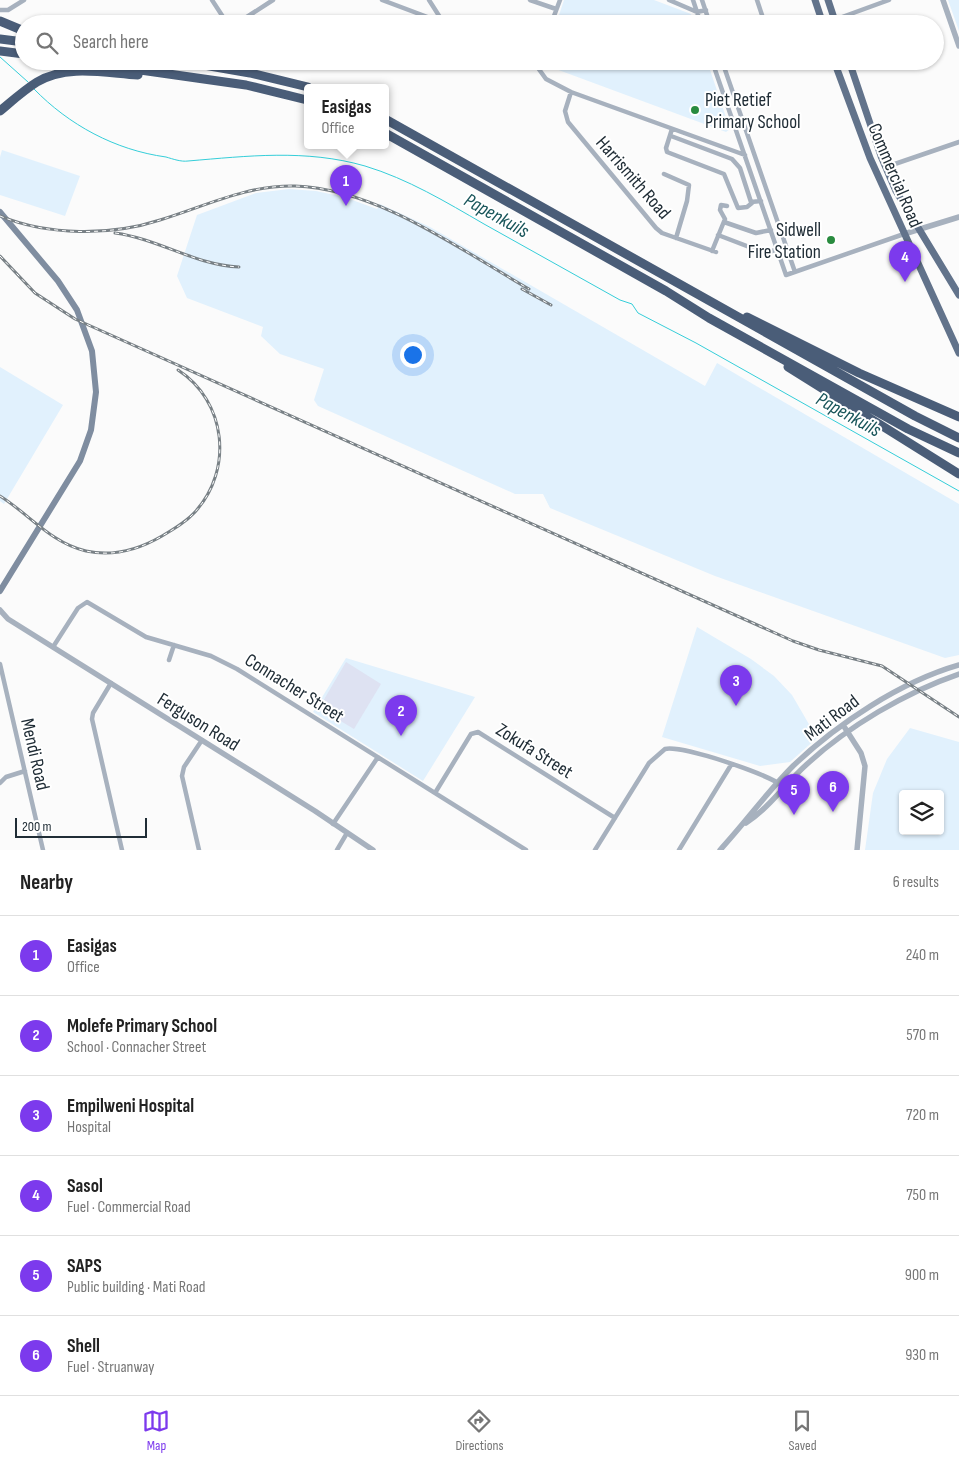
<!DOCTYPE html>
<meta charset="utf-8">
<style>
body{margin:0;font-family:"Sofia Sans Condensed",sans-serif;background:#f6f6f6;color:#222}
.controls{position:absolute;right:15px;bottom:15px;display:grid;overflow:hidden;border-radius:5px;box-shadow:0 1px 4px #0004}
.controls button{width:45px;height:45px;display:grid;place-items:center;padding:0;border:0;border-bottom:1px solid #e0e0e0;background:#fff;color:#222;font:25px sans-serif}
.scale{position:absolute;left:15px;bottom:12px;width:132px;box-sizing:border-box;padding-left:5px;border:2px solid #202d36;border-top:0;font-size:14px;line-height:18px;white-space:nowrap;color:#202d36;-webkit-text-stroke:4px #fff;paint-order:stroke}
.you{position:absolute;left:412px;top:354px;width:18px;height:18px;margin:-12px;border:4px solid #fff;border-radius:50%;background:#1a73e8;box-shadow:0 0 0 8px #1a73e833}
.badge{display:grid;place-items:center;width:32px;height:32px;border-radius:50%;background:#7c3aed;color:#fff;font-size:16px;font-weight:700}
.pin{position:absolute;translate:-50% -41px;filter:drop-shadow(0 1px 2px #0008)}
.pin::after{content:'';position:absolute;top:26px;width:18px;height:15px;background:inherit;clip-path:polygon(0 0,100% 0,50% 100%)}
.popup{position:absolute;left:304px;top:84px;width:85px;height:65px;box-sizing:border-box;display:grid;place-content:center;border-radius:5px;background:#fff;filter:drop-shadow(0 1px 4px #0005);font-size:16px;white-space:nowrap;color:#767676}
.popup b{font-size:19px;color:#222}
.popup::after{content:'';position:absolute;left:50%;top:100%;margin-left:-10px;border:10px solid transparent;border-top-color:#fff}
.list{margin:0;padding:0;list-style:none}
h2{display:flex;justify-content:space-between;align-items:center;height:65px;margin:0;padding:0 20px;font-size:21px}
h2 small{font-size:16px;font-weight:400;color:#767676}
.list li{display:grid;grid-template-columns:32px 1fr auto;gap:15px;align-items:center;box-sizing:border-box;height:80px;padding:0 20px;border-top:1px solid #e0e0e0}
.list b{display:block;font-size:19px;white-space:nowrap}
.list p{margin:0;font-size:16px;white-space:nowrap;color:#767676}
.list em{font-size:16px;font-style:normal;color:#767676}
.icon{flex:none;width:28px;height:28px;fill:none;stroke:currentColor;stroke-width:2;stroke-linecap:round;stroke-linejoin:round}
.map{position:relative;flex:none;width:959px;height:850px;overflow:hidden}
.search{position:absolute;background:#fff;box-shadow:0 1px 4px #0004;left:15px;right:15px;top:15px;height:55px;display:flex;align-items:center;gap:12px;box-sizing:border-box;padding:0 18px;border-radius:28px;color:#767676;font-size:19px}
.sheet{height:545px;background:#fff}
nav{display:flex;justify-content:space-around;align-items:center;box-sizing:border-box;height:70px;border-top:1px solid #e0e0e0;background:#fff;font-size:14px;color:#767676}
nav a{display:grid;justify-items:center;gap:2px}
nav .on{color:#7c3aed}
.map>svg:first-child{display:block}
.built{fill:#e1f1fd;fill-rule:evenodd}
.green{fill:#dee2f2}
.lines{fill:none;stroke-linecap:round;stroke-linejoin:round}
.stream{stroke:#35ced9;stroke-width:1}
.minor{stroke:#a7b1be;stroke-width:4.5}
.tertiary{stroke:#a7b1be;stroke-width:5.5}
.secondary{stroke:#7f8da0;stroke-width:6}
.primary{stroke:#62738b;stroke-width:7}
.motorway{stroke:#4a5d78;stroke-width:9}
.rail-casing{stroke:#798186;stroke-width:3}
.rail{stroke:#fff;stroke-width:1;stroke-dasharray:4;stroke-linecap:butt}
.poi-dot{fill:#298b3f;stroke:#fff;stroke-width:2}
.labels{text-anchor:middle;stroke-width:4;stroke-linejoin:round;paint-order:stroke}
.poi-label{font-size:19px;fill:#202d36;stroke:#fff;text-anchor:start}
.street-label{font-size:19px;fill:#202d36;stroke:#fff}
.water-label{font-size:20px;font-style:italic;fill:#1a565b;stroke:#fff}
</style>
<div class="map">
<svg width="959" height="850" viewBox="0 0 959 850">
<rect width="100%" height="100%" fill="#fbfbfb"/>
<path class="built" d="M564,0H654L691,14L694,24H556Z
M948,0H959V31Z
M543,61H707L730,129L726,132L545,65Z
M2,150L80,176L65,216L0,195V157Z
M289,189L316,191L344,197L377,209L380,204L430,227L705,386L717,363L959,504V655L945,658L715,576L550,508L543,494H515L318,406L314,400L324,369L280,354L261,336L263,327L187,298L177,276L197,215L256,193Z
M0,367L63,405L4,504L0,501Z
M697,627L751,659L774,676L792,695L817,738L790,762L760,766L662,737Z
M346,658L475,697L423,781L313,712Z
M910,728L959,742V850H865L873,793L887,759ZM903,794H940V831H903Z"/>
<path class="green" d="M346,662L381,684L354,729L319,708Z"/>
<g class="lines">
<path class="stream" d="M0,57L28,82
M34,89C69,125 115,150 166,157C173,159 181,162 188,161C248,156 306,149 365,166C408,179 446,202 484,224C529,249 575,275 620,300L632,304L638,313L696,343L959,491"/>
<path class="minor" d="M212,0L225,20L231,24
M382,0L446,24
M429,0L443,22
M530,0L556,9
M669,0L697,12L706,10
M693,0L701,24
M702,0L710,24
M757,0L765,24
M0,10H8L24,0
M236,24L273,0
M551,24L560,0
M823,24L889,0
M533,61L546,79L571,92L745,155
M712,61L786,275L904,234
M722,61L795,272
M571,92L565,111L568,122L656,228L662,233L716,252
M672,129L666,148L667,152L724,174L738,208L747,207L752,203
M671,136L732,159L740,168L751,202L761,201
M886,167L959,142
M664,174L689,185L687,201L676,238
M724,222L756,233L771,230
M718,235L765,253L786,247
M712,251L725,219L720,210L721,205L727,206
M53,647L78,608L87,602L146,637L211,656L237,669L526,850
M169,660L174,645
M0,664L43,850
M111,683L93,713L92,719L122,850
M0,783L6,777L25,771
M435,793L471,734L478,732L615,818
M333,824L378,757
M199,850L182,776L184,767L202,740
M337,850L347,833
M595,850L649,763L665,749C682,745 769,774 784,787
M679,850L731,765"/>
<path class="tertiary" d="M943,0L959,46
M904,234L959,217
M0,610L8,619L315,811L373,850
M845,728L861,753L865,766L857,850
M746,823C769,808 786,783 806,765C847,727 906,692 959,674
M720,850C745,823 767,792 793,766C837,724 900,682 959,665"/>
<path class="secondary" d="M0,212L58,281L77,310L92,351L96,392L91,430L80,461L0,591"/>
<path class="primary" d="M815,0L823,24
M828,0L836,24
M834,61L870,158L959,353
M849,61L881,156L896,191L959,295"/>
<path class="motorway" d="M0,21L24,31
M0,39L24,42
M0,51L24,54
M77,61L246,85L307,100
M181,61L250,73L308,87
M0,111C12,101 24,90 37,82C67,64 105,73 138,75
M385,119L915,416L959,438
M385,133L666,291L709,318L908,429L959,453
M747,317L859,373L959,417
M788,367L959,474"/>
<defs>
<path id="rail" d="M0,216C48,236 111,236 160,220C206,206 246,185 295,186C378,189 459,249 529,289
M115,233C159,239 195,265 239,267
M0,256L35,293L75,319L793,641L819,650L882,666L959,717
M522,289L551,305
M0,496C29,514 51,543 86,551C113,557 138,550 162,536C174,529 186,522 195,512C234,469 226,401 178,370"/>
</defs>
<use href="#rail" class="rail-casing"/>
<use href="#rail" class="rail"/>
</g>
<g class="poi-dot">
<circle cx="695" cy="110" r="5"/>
<circle cx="831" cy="240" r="5"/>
</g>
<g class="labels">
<g class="poi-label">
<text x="705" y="106">Piet Retief<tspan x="705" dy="22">Primary School</tspan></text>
<text x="821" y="236" text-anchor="end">Sidwell<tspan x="821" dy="22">Fire Station</tspan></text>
</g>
<g class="street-label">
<text transform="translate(896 175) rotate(67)" y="7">Commercial Road</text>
<text transform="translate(634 177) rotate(49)" y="7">Harrismith Road</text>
<text transform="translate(295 687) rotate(32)" y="7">Connacher Street</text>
<text transform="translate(831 717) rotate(-37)" y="7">Mati Road</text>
<text transform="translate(199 721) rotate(32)" y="7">Ferguson Road</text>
<text transform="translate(535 750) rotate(32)" y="7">Zokufa Street</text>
<text transform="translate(36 754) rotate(77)" y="7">Mendi Road</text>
</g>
<g class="water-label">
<text transform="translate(497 215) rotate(29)" y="7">Papenkuils</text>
<text transform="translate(849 414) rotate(29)" y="7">Papenkuils</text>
</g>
</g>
</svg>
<div class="controls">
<button><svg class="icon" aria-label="layers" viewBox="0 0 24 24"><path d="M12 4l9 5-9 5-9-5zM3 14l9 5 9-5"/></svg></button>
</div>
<div class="scale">200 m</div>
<div class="you"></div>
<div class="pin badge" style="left:346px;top:206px">1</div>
<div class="popup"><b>Easigas</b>Office</div>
<div class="pin badge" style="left:401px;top:736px">2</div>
<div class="pin badge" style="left:736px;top:706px">3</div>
<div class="pin badge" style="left:905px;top:282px">4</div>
<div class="pin badge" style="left:794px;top:815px">5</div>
<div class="pin badge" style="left:833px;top:812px">6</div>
<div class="search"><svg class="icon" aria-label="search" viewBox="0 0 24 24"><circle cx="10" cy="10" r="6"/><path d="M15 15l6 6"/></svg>Search here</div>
</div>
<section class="sheet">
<h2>Nearby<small>6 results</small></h2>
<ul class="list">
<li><span class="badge">1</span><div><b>Easigas</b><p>Office</p></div><em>240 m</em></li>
<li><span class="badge">2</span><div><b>Molefe Primary School</b><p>School · Connacher Street</p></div><em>570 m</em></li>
<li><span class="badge">3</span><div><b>Empilweni Hospital</b><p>Hospital</p></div><em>720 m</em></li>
<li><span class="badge">4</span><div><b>Sasol</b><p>Fuel · Commercial Road</p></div><em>750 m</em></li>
<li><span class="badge">5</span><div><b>SAPS</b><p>Public building · Mati Road</p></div><em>900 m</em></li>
<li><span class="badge">6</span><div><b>Shell</b><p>Fuel · Struanway</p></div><em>930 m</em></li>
</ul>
</section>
<nav>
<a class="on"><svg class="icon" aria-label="map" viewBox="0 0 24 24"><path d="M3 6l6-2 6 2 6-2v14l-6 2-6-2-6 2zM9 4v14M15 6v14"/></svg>Map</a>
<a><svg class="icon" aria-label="directions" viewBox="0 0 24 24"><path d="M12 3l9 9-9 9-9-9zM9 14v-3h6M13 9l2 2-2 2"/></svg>Directions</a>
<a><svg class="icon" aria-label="saved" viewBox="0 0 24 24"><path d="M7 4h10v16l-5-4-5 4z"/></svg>Saved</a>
</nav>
